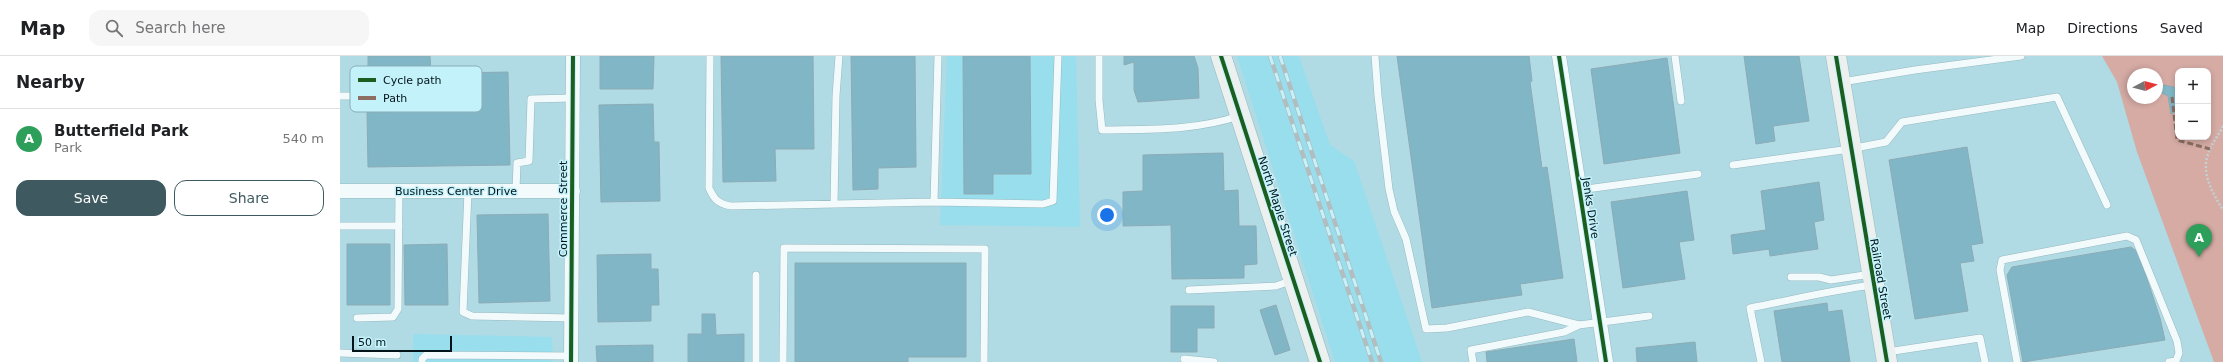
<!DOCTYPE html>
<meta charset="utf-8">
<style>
body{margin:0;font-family:"DejaVu Sans",sans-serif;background:#f6f6f6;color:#202124}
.controls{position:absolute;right:12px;top:12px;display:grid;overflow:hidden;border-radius:8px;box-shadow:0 2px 6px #0003}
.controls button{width:36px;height:36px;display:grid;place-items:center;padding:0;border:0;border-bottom:1px solid #e0e0e0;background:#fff;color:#202124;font:20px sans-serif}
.compass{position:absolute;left:1787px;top:12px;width:36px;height:36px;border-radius:50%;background:#fff;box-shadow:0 2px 6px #0003;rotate:83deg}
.scale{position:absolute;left:12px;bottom:10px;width:100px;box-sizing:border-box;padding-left:4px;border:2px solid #001419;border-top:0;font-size:11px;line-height:14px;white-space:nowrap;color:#001419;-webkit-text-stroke:3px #c4f2fb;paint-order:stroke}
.you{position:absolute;left:767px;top:159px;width:14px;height:14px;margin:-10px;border:3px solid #fff;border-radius:50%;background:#1a73e8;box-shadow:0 0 0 6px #1a73e833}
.badge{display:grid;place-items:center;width:26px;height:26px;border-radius:50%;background:#3e5a60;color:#fff;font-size:13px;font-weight:700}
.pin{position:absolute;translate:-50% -33px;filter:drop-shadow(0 1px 2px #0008)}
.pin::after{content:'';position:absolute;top:21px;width:14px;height:12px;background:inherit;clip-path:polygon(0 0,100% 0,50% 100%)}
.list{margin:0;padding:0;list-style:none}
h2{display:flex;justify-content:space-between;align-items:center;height:52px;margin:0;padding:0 16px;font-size:17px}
h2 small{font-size:13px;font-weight:400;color:#757577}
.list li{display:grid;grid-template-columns:26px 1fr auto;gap:12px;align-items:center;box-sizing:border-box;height:60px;padding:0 16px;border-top:1px solid #e0e0e0}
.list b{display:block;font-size:15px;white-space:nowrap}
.list p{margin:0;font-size:13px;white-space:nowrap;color:#757577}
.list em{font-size:13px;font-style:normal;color:#757577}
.actions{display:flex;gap:8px;padding:12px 16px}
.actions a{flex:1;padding:9px 0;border:1px solid #3e5a60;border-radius:12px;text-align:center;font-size:14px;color:#3e5a60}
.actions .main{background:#3e5a60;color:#fff}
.icon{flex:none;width:22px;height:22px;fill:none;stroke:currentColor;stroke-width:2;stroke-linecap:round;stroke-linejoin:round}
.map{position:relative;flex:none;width:1883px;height:306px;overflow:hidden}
header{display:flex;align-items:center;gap:24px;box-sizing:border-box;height:56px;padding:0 20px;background:#fff;border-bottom:1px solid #e0e0e0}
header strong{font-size:19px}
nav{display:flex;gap:22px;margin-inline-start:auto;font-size:14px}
.search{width:280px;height:36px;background:#f6f6f6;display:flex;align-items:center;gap:10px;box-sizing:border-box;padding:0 14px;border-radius:12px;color:#757577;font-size:15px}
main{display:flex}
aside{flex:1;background:#fff}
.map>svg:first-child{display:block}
.built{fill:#98deec}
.green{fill:#d5aba4;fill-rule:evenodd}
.building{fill:#81b6c6;stroke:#8cabb5}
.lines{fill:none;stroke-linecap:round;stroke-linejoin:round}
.lane-casing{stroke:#97b9c0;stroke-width:8}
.street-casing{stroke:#97b9c0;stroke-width:15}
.secondary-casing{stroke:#97b9c0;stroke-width:21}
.path{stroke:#c4d0d3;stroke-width:2.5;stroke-dasharray:2 2;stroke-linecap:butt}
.lane{stroke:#f3fafb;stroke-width:7}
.street{stroke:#f3fafb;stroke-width:14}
.secondary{stroke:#ecf1ef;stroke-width:20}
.rail-casing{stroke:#b2bdbf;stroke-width:4.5}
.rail{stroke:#c4f2fb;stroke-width:3;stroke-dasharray:9;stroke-linecap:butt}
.quiet{stroke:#8d6e63;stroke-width:3;stroke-dasharray:6 3;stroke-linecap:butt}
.cycleway-casing{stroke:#c4f2fb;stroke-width:6}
.cycleway{stroke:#1b5e20;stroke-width:4}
.labels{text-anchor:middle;stroke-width:3;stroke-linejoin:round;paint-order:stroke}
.street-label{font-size:11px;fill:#001419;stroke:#c4f2fb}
.key{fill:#c4f2fb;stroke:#89afb7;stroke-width:1}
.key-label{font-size:11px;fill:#001419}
</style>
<header>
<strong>Map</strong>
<div class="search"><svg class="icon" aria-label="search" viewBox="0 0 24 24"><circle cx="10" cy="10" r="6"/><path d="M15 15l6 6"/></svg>Search here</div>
<nav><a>Map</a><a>Directions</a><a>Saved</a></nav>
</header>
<main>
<aside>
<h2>Nearby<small></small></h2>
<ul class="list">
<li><span class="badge" style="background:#2e9e5b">A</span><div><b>Butterfield Park</b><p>Park</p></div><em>540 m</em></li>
</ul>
<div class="actions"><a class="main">Save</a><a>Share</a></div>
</aside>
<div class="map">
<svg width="1883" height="306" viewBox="0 0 1883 306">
<rect width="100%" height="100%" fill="#b0dbe4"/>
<path class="built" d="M607,0H736L740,171L600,169Z
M897,0H959L990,89L1014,105L1082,306H995Z
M73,278L212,281L213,306H73Z"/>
<path class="green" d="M1762,0H1883V306H1874L1797,96L1777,26ZM1838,15H1868V81H1838ZM1793,18H1817V42H1793Z"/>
<path class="building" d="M28,0H90L91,15L28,16Z
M260,0H314L313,33H260Z
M381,0H473L474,93H435L436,125L383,126Z
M511,0H575L576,111L538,112V133L513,134Z
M623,0H690L691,118H653V138H624Z
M784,0H854L858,12L859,42L798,46L794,34V6L784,9Z
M1057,0H1189L1192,25L1190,26L1202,112L1207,111L1223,222L1180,228L1182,239L1092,252Z
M1404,0H1459L1469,65L1433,70L1435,85L1416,88Z
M1327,2L1340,97L1264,108L1251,13Z
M168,16L170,109L28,111L27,56L118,54V17Z
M1824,29L1838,32V54L1831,58L1828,40L1818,35Z
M313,48L314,86H319L320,145L261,146L259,49Z
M1627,91L1643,187L1631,189L1634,205L1620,207L1628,255L1575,263L1549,104Z
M883,97L884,135L898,134L899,170H916L917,208L904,209V222L832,223L831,169L783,170V136L803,135V99Z
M1479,126L1484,164L1474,166L1478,193L1430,200L1429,193L1393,198L1391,179L1426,174L1421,135Z
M1347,135L1354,184L1339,186L1345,223L1283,232L1271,146Z
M208,158L210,245L139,247L137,159Z
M7,188H50V249H7Z
M107,188L108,249H65L64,189Z
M1791,191L1798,196L1820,262L1825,284L1683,306L1667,219L1672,211Z
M311,198V213H318L319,249H311V265L258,266L257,199Z
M455,207H626V301H568V306H455Z
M1487,247L1488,256L1502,254L1510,306H1442L1434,255Z
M936,249L950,294L935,299L920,254Z
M831,250H874V272H857V296H831Z
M362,258H375L376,279L404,278V306H348V278H362Z
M1234,283L1237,306H1147L1146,296Z
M1355,286L1357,306H1297L1296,292Z
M313,289V306H257L256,290Z"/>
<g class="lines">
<defs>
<path id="lane" d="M370,0L369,132C374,143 378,148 391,150L594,146
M598,0L594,146L703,148L713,145L718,0
M759,0V44L762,74C808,73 854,75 899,60
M1035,0L1038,40L1049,133L1054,155L1066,183L1086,273L1107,272L1188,256L1239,269L1309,260
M1335,0L1341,45
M1502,26L1575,14L1681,0
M0,40L101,41
M1393,109L1510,93L1546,86L1562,66L1717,41L1767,149
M1239,134L1358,118
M128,135L123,256L132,260L232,262
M176,135L177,107L189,105L191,43L233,42
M494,148L496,40L499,0
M0,170H59
M1451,221H1479L1491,224L1531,218
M849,234L936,230L953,224
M17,262L53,261L58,253L59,135
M1547,296L1640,282L1645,306
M0,297L57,299
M844,303L874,306
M82,306V303L86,299L231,300
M416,306V219
M443,306L444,192L645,193L644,306
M1133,306L1131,294L1224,276L1239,269
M1421,306L1410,252C1451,244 1492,234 1533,229
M1677,306L1660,214L1662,204L1787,180L1796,184L1837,285L1839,297L1836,305L1829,306"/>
<path id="street" d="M1219,0L1266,306
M0,135H233
M231,306L233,0"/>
<path id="secondary" d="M881,0L980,306
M1496,0L1547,306"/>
</defs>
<use href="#lane" class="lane-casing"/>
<use href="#street" class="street-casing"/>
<use href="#secondary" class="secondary-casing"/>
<path class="path" d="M1883,70C1879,79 1871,88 1868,98C1861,119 1873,137 1883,154"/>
<use href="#lane" class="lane"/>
<use href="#street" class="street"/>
<use href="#secondary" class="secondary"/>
<defs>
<path id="rail" d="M930,0L1032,306
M940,0L1041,306"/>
</defs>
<use href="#rail" class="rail-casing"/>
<use href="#rail" class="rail"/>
<path class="quiet" d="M1832,41L1837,84L1870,93"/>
<defs>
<path id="cycleway" d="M881,0L980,306
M1219,0L1266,306
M1496,0L1547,306
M231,306L233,0"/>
</defs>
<use href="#cycleway" class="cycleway-casing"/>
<use href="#cycleway" class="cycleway"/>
</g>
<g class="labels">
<g class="street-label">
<text x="116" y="139">Business Center Drive</text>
<text transform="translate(938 150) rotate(72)" y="4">North Maple Street</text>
<text transform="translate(1251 152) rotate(81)" y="4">Jenks Drive</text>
<text transform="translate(223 153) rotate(-90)" y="4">Commerce Street</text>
<text transform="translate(1541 223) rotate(80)" y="4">Railroad Street</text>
</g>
</g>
<rect x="10" y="10" width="132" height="46" rx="6" class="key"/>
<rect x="18" y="22" width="18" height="4" fill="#1b5e20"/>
<rect x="18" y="40" width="18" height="4" fill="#8d6e63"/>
<g class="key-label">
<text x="43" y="28">Cycle path</text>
<text x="43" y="46">Path</text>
</g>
</svg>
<div class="controls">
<button>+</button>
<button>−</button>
</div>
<svg class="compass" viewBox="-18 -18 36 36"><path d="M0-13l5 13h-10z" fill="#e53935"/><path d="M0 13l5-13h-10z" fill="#757577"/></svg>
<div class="scale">50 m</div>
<div class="you"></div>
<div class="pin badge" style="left:1859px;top:201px;background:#2e9e5b">A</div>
</div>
</main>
